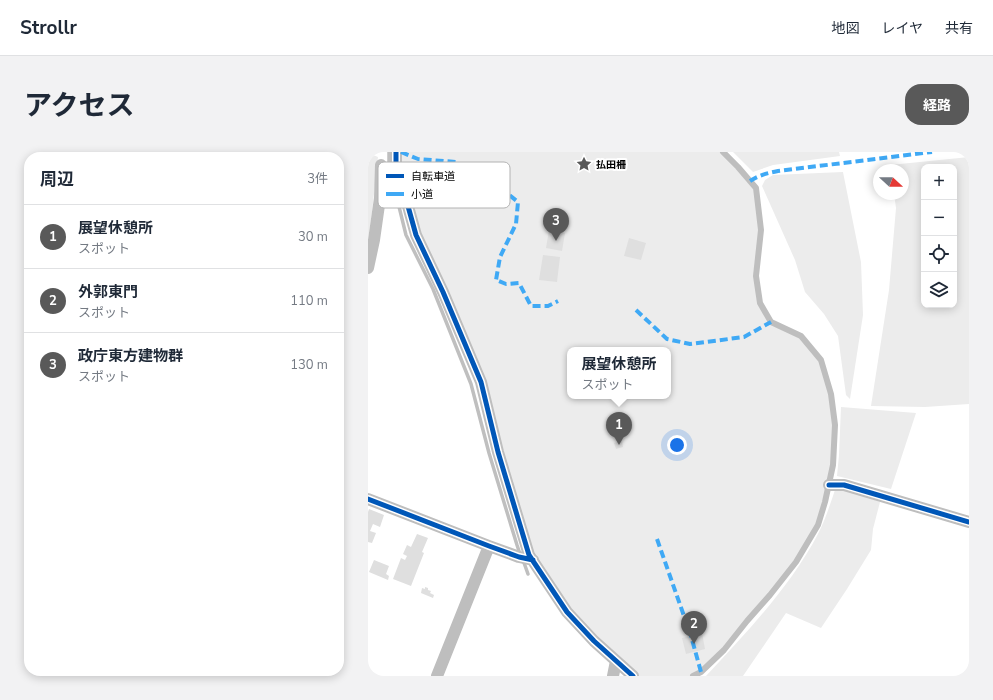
<!DOCTYPE html>
<html lang="ja">
<meta charset="utf-8">
<style>
body{margin:0;font-family:"Nunito Sans","Noto Sans JP",sans-serif;background:#f2f2f3;color:#1f2937}
.controls{position:absolute;right:12px;top:12px;display:grid;overflow:hidden;border-radius:8px;box-shadow:0 2px 10px #0003}
.controls button{width:36px;height:36px;display:grid;place-items:center;padding:0;border:0;border-bottom:1px solid #e0e1e3;background:#fff;color:#1f2937;font:20px sans-serif}
.compass{position:absolute;left:505px;top:12px;width:36px;height:36px;border-radius:50%;background:#fff;box-shadow:0 2px 10px #0003;rotate:111deg}
.you{position:absolute;left:309px;top:293px;width:14px;height:14px;margin:-10px;border:3px solid #fff;border-radius:50%;background:#1a73e8;box-shadow:0 0 0 6px #1a73e833}
.badge{display:grid;place-items:center;width:26px;height:26px;border-radius:50%;background:#595959;color:#fff;font-size:13px;font-weight:700}
.pin{position:absolute;translate:-50% -33px;filter:drop-shadow(0 1px 2px #0008)}
.pin::after{content:'';position:absolute;top:21px;width:14px;height:12px;background:inherit;clip-path:polygon(0 0,100% 0,50% 100%)}
.popup{position:absolute;left:199px;top:195px;width:104px;height:52px;box-sizing:border-box;display:grid;place-content:center;border-radius:8px;background:#fff;filter:drop-shadow(0 1px 3px #0005);font-size:13px;white-space:nowrap;color:#747a83}
.popup b{font-size:15px;color:#1f2937}
.popup::after{content:'';position:absolute;left:50%;top:100%;margin-left:-8px;border:8px solid transparent;border-top-color:#fff}
.list{margin:0;padding:0;list-style:none}
h2{display:flex;justify-content:space-between;align-items:center;height:52px;margin:0;padding:0 16px;font-size:17px}
h2 small{font-size:13px;font-weight:400;color:#747a83}
.list li{display:grid;grid-template-columns:26px 1fr auto;gap:12px;align-items:center;box-sizing:border-box;height:64px;padding:0 16px;border-top:1px solid #e0e1e3}
.list b{display:block;font-size:15px;white-space:nowrap}
.list p{margin:0;font-size:13px;white-space:nowrap;color:#747a83}
.list em{font-size:13px;font-style:normal;color:#747a83}
.icon{flex:none;width:22px;height:22px;fill:none;stroke:currentColor;stroke-width:2;stroke-linecap:round;stroke-linejoin:round}
.map{position:relative;flex:none;width:601px;height:524px;overflow:hidden;border-radius:16px}
header{display:flex;align-items:center;gap:24px;box-sizing:border-box;height:56px;padding:0 20px;background:#fff;border-bottom:1px solid #e0e1e3}
header strong{font-size:19px}
nav{display:flex;gap:22px;margin-inline-start:auto;font-size:14px}
.intro{display:flex;align-items:center;justify-content:space-between;box-sizing:border-box;height:96px;padding:0 24px}
h1{margin:0;font-size:28px}
.button{padding:10px 18px;border-radius:16px;background:#595959;color:#fff;font-size:14px;font-weight:700}
main{display:flex;gap:24px;padding:0 24px}
aside{flex:1;background:#fff;border-radius:16px;box-shadow:0 2px 10px #0003}
.map>svg:first-child{display:block}
.green{fill:#ececec;fill-rule:evenodd}
.lines{fill:none;stroke-linecap:round;stroke-linejoin:round}
.stream{stroke:#bfbfbf;stroke-width:3.5}
.building{fill:#dfdfdf}
.lane{stroke:#bebebe;stroke-width:6}
.street{stroke:#bebebe;stroke-width:12}
.quiet{stroke:#3fa9f5;stroke-width:4;stroke-dasharray:8 4;stroke-linecap:butt}
.cycleway-casing{stroke:#fff;stroke-width:8}
.cycleway{stroke:#0057b8;stroke-width:5}
.labels{text-anchor:middle;stroke-width:4;stroke-linejoin:round;paint-order:stroke}
.poi-label{font-size:10px;font-weight:bold;fill:#000;stroke:#fff;text-anchor:start}
.key{fill:#fff;stroke:#b2b2b2;stroke-width:1}
.key-label{font-size:11px;fill:#000}
</style>
<header>
<strong>Strollr</strong>
<nav><a>地図</a><a>レイヤ</a><a>共有</a></nav>
</header>
<div class="intro"><h1>アクセス</h1><a class="button">経路</a></div>
<main>
<aside>
<h2>周辺<small>3件</small></h2>
<ul class="list">
<li><span class="badge">1</span><div><b>展望休憩所</b><p>スポット</p></div><em>30 m</em></li>
<li><span class="badge">2</span><div><b>外郭東門</b><p>スポット</p></div><em>110 m</em></li>
<li><span class="badge">3</span><div><b>政庁東方建物群</b><p>スポット</p></div><em>130 m</em></li>
</ul>
</aside>
<div class="map">
<svg width="601" height="524" viewBox="0 0 601 524">
<rect width="100%" height="100%" fill="#fff"/>
<path class="green" d="M28,0H355L388,36L393,78L388,124L392,151L403,170L433,184L453,208L467,273L465,313L450,373L428,410L356,498L325,524H265L226,489L165,408L113,230L48,83ZM202,198H300V244H202Z
M365,0H471L472,4L405,13L385,20Z
M0,1L10,5L4,60L0,88Z
M601,5V252L557,255L503,254L521,138L528,56L526,42H535V18H523L522,13ZM556,15H586V153H556Z
M475,20L493,110L495,163L482,247L478,243L470,184L456,162L437,140L427,108L394,34L397,28L405,23Z
M473,255L548,261L523,337L469,324L471,303Z
M474,336L512,350L505,377L503,398L479,437L453,476L418,461L375,524H338C379,480 422,435 450,382C457,368 462,353 467,338Z"/>
<g class="lines">
<path class="stream" d="M21,0V14L38,83L65,137L103,232L121,301L149,393L152,402
M155,408L160,422"/>
</g>
<path class="building" d="M181,78L197,81L194,99L178,96Z
M261,86L278,91L273,108L256,104Z
M175,103L192,105L189,130L171,128Z
M254,289L255,295L248,297L246,291Z
M1,357L16,363L12,375L5,372L2,379L8,381L4,391L0,390V360Z
M49,382L60,386L54,400L56,401L43,434L25,427L33,406L37,408L39,404L35,402L39,393L43,395Z
M6,408L21,414L18,422L21,424L20,428L1,420Z
M57,435L60,436V438L63,439L62,441L66,443L65,446L53,441L54,436L57,437Z
M334,481L337,497L318,502L314,486Z"/>
<g class="lines">
<path class="lane" d="M325,524L333,520L356,498L379,469L402,443L428,410L450,373L457,350L465,313L467,273L463,242L453,208L433,184L403,170L392,151L388,124L393,78L388,36L370,15L355,0"/>
<path class="street" d="M28,0V11L48,83L75,140L113,230L130,300L161,403L199,460L226,489L265,524
M0,116L6,88L12,46L13,13
M461,333H476L601,370
M0,347L121,394L151,405L165,408
M69,524L121,394
M245,524L248,509"/>
<path class="quiet" d="M33,0L50,7L88,10L125,30L150,50L148,72L132,105L128,128L138,132L151,131L163,154H180L190,149
M382,29C391,23 400,21 410,19L564,0
M268,158L299,187L322,192L376,185L403,170
M289,387L323,484L333,520"/>
<defs>
<path id="cycleway" d="M28,0V11L48,83L75,140L113,230L130,300L161,403L199,460L226,489L265,524
M461,333H476L601,370
M0,347L121,394L151,405L165,408"/>
</defs>
<use href="#cycleway" class="cycleway-casing"/>
<use href="#cycleway" class="cycleway"/>
</g>
<defs>
<symbol id="sight-bare" viewBox="-9 -9 18 18"><path d="M0-6L1.8-2.2L6-1.7L2.9 1.2L3.7 5.4L0 3.3L-3.7 5.4L-2.9 1.2L-6-1.7L-1.8-2.2Z" fill="#595959" stroke="#fff" stroke-width="2.5" paint-order="stroke"/></symbol>
</defs>
<g fill-rule="evenodd">
<use href="#sight-bare" x="205" y="1" width="22" height="22"/>
</g>
<g class="labels">
<g class="poi-label">
<text x="228" y="16">払田柵</text>
</g>
</g>
<rect x="10" y="10" width="132" height="46" rx="6" class="key"/>
<rect x="18" y="22" width="18" height="4" fill="#0057b8"/>
<rect x="18" y="40" width="18" height="4" fill="#3fa9f5"/>
<g class="key-label">
<text x="43" y="28">自転車道</text>
<text x="43" y="46">小道</text>
</g>
</svg>
<div class="controls">
<button>+</button>
<button>−</button>
<button><svg class="icon" aria-label="locate" viewBox="0 0 24 24"><circle cx="12" cy="12" r="6"/><path d="M12 2v4M12 18v4M2 12h4M18 12h4"/></svg></button>
<button><svg class="icon" aria-label="layers" viewBox="0 0 24 24"><path d="M12 4l9 5-9 5-9-5zM3 14l9 5 9-5"/></svg></button>
</div>
<svg class="compass" viewBox="-18 -18 36 36"><path d="M0-13l5 13h-10z" fill="#e53935"/><path d="M0 13l5-13h-10z" fill="#747a83"/></svg>
<div class="you"></div>
<div class="pin badge" style="left:251px;top:293px">1</div>
<div class="popup"><b>展望休憩所</b>スポット</div>
<div class="pin badge" style="left:326px;top:492px">2</div>
<div class="pin badge" style="left:188px;top:89px">3</div>
</div>
</main>
